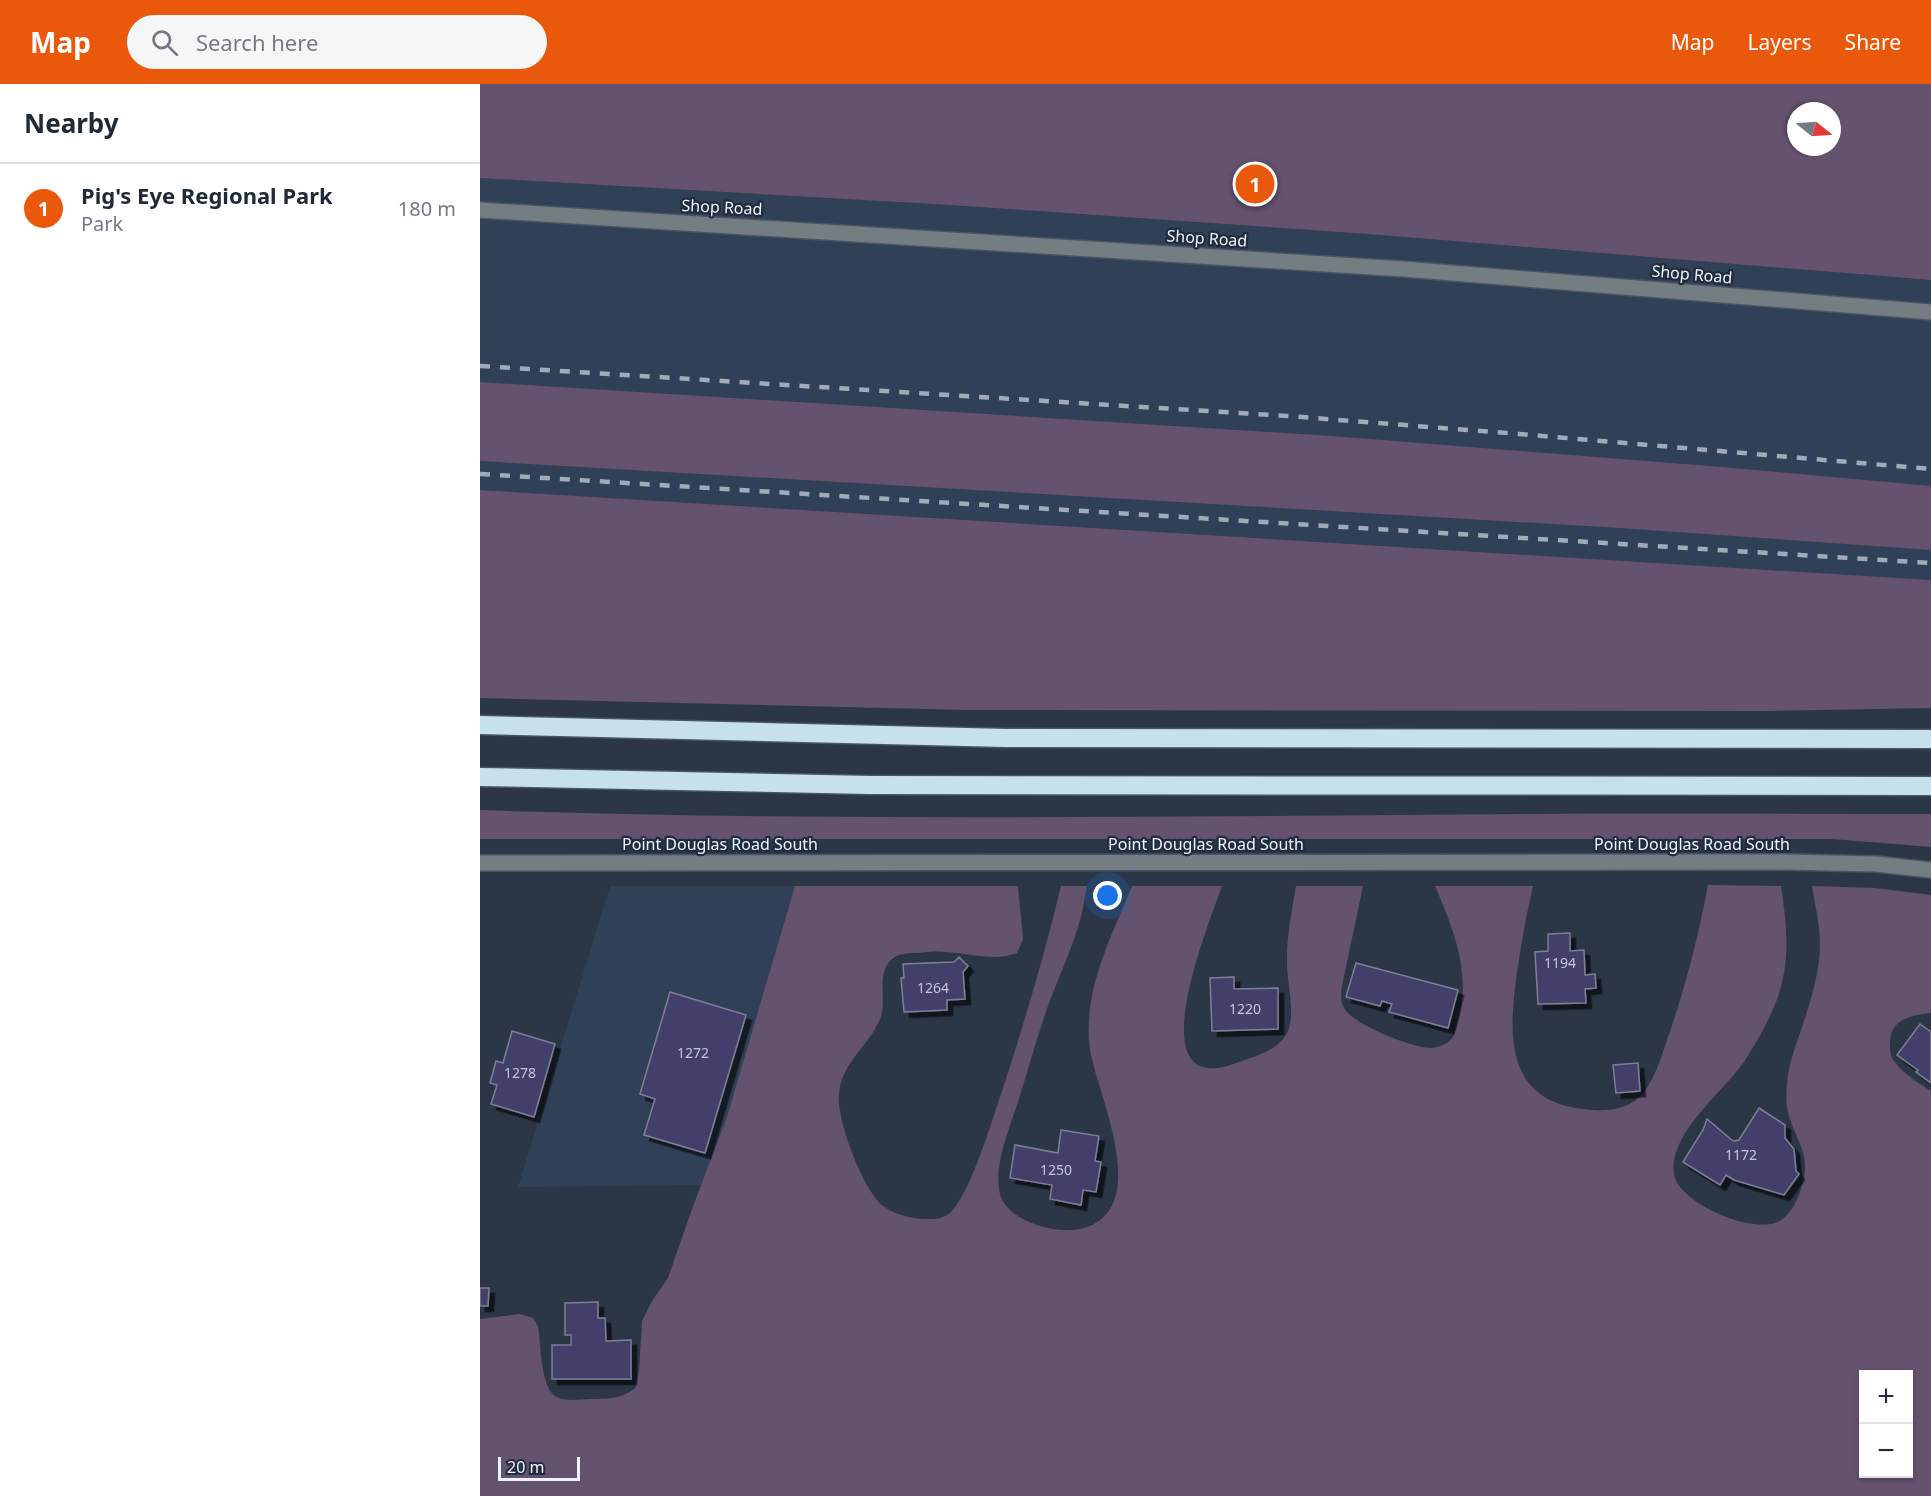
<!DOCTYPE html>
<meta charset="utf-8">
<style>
body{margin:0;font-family:"Noto Sans",sans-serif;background:#f6f6f7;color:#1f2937}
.controls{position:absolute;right:18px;bottom:18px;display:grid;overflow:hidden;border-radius:0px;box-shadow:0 2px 4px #0004}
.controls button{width:54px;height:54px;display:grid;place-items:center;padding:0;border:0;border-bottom:2px solid #e0e1e3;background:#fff;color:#1f2937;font:30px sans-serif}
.compass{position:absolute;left:1307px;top:18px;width:54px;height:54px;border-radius:50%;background:#fff;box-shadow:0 2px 4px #0004;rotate:107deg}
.scale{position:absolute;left:18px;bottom:15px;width:82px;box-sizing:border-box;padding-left:6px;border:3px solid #ecf4ff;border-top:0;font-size:16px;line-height:21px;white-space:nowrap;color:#ecf4ff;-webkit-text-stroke:4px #212c3c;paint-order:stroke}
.you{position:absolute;left:628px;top:812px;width:21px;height:21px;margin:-15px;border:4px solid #fff;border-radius:50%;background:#1a73e8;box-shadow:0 0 0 9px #1a73e833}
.badge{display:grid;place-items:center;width:39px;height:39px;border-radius:50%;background:#ea580c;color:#fff;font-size:20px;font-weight:700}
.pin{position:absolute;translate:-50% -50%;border:3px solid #fff;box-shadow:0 2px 6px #0006}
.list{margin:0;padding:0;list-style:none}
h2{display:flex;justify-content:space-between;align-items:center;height:78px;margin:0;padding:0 24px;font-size:26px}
h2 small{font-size:20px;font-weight:400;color:#747a83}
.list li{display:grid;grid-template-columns:39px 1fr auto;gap:18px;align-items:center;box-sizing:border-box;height:90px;padding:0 24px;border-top:2px solid #e0e1e3}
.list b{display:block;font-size:22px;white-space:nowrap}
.list p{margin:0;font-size:20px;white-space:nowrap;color:#747a83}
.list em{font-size:20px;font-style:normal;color:#747a83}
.icon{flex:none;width:33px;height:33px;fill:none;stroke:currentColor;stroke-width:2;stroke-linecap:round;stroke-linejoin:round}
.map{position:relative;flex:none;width:1451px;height:1412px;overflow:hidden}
header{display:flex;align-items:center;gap:36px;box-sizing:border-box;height:84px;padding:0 30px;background:#ea580c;color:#fff}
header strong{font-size:28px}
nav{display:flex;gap:33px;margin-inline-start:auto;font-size:21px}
.search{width:420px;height:54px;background:#f6f6f7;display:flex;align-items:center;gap:15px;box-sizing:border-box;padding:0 21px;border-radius:33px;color:#747a83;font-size:22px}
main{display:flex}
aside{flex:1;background:#fff}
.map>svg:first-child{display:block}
.built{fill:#304056}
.green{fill:#65526e;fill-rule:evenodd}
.building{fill:#42406b;stroke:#7e7e94;stroke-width:1.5;filter:url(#shadow)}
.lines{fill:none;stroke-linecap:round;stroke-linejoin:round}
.minor-casing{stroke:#4a5564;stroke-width:18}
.highway-casing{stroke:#4a5564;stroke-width:21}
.minor{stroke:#737d82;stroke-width:15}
.highway{stroke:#c6e0ed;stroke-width:18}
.rail{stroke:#a1abb7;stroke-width:4.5;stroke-dasharray:10 10;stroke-linecap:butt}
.labels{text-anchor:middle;stroke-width:4.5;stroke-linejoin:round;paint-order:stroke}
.number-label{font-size:14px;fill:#c2c7da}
.street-label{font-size:16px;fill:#ecf4ff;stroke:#212c3c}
</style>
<header>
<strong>Map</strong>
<div class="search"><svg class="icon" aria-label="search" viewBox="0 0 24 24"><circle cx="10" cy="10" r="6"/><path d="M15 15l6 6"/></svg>Search here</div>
<nav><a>Map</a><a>Layers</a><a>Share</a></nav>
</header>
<main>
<aside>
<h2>Nearby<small></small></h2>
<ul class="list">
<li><span class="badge">1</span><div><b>Pig's Eye Regional Park</b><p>Park</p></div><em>180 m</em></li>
</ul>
</aside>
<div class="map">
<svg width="1451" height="1412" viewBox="0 0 1451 1412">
<defs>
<filter id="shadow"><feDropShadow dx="5.5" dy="5.5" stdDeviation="0" flood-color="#0009"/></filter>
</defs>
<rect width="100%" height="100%" fill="#2b3747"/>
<path class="built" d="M0,94L470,121L888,150L1451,196V496L0,406Z
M130,802H324L233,1101L38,1103Z"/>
<path class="green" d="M0,0H1451V196L888,150L470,121L0,94ZM1316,27H1352V63H1316Z
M0,298L852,352L1242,383L1451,402V466L1140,444L0,377Z
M0,406L1451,496V624L1291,627L488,626L0,614Z
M0,726C352,738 705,732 1057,730C1188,729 1320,730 1451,730V763L1352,755H0Z
M1228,801L1301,802C1307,841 1311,880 1296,918C1288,939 1276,959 1264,978C1242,1009 1188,1050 1194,1090C1198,1119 1276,1153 1301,1136C1312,1129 1319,1113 1322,1102C1332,1069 1315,1057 1308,1028C1306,1020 1306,1010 1307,1001C1308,977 1319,954 1326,931C1333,909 1340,884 1340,860C1340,841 1335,821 1332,802L1395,804L1451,811V929C1432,931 1410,935 1410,959C1410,965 1410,972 1414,977C1423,990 1439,999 1451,1007V1412H0V1235L40,1230L53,1234L58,1242C61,1258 60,1306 77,1313C86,1318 100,1315 110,1315C126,1315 143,1315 155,1304L159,1287L162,1237L172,1217L188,1194L212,1125L247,1033L315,802H538L543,855L537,869C515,878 488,869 465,868C456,867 447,868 438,869C429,869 419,869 412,875C395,889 408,917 400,935C389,962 361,979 359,1010C356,1035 383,1106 403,1122C414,1130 431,1135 446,1135C455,1135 464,1135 471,1128C488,1110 504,1061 512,1037C538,960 562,881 581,802H607C604,817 602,832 597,846C589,872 577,897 568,922C557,953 548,986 538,1018C530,1043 513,1083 520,1110C524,1126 542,1136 557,1141C574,1147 598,1149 614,1140C665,1113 621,1016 612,975C609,964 608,951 609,939C610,893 635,844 652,802H742C729,840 654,1020 759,978C776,972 800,966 808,947C816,928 806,896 807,875C807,850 812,826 816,802H883L862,902C861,909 860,917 864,924C872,940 932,964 950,964C955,964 962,962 967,959C975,954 977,943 979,935C991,888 973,844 955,802H1053C1046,833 1040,865 1036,896C1028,956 1028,1017 1104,1025C1124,1028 1149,1027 1163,1009C1175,994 1181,974 1187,956C1205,905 1218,854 1228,801ZM1384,1290H1428V1390H1384Z"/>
<path class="building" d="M1090,849V867L1104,866L1105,891L1115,890L1116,904L1105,905L1106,919L1058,920L1055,868L1068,867V850Z
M479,873L488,882L483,888L485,915L467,916V926L424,928L421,894H424L423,880L474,878Z
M876,879L978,906L968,944L909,928L912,920L902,917L900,922L866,913Z
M754,893V905L798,904V945L732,947L730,894Z
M190,908L266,931L225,1069L164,1051L175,1015L160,1010Z
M1440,940L1451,948V999L1436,988L1438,986L1417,971Z
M32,947L75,960L54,1033L11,1020L17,1001L10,999L16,977L23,979Z
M1158,979L1160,1007L1136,1009L1133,981Z
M1279,1024L1305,1041V1054L1314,1065L1316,1087L1319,1090L1304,1111L1254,1096L1246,1091L1240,1101L1203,1078L1223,1046L1227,1035L1253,1057L1259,1056Z
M581,1046L619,1052L615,1077L621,1078L616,1108L603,1106L601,1121L570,1115L572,1101L530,1094L535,1061L578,1069Z
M0,1204H9L8,1222H0Z
M118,1218V1234H125L126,1257L151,1256V1295H72V1261H91V1251H85V1219Z"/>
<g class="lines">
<defs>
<path id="minor" d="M0,126L923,185L1451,228
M0,779L1306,778L1396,780L1451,786"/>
<path id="highway" d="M0,641L526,654L1451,655
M0,693L390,701L1451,702"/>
</defs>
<use href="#minor" class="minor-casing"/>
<use href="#highway" class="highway-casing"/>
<use href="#minor" class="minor"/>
<use href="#highway" class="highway"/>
<path class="rail" d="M0,282L808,332L1039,350L1451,385
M0,390L1451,479"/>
</g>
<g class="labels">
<g class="number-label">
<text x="1080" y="884">1194</text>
<text x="453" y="909">1264</text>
<text x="765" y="930">1220</text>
<text x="213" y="974">1272</text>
<text x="40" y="994">1278</text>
<text x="1261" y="1076">1172</text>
<text x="576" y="1091">1250</text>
</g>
<g class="street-label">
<text transform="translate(242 123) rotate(3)" y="6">Shop Road</text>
<text transform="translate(727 154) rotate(4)" y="6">Shop Road</text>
<text transform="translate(1212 190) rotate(5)" y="6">Shop Road</text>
<text x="240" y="766">Point Douglas Road South</text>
<text x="726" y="766">Point Douglas Road South</text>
<text x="1212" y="766">Point Douglas Road South</text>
</g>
</g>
</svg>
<div class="controls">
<button>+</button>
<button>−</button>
</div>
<svg class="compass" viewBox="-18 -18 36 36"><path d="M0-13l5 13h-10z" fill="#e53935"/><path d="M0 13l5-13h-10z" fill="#747a83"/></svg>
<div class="scale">20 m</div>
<div class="you"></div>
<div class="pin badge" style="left:775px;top:100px">1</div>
</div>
</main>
